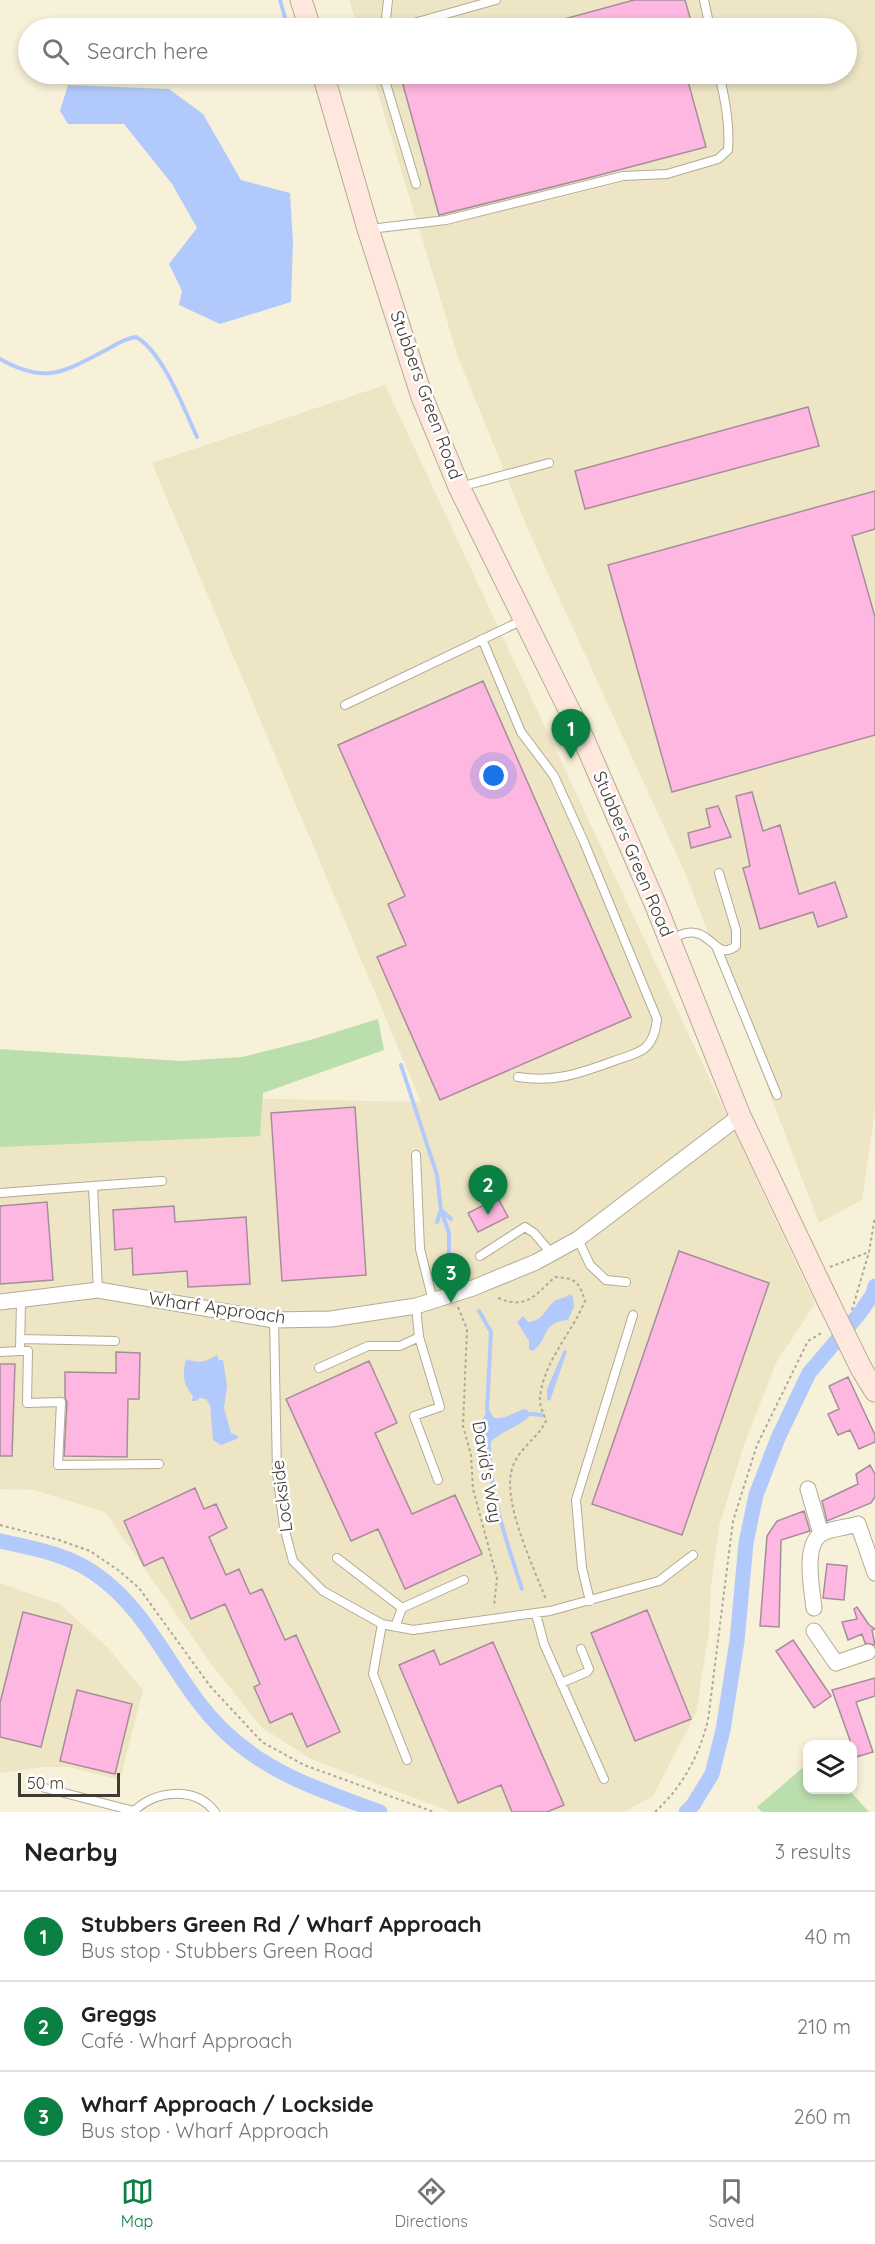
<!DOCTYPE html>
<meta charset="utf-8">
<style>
body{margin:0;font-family:Quicksand,sans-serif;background:#f2f2f2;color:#202124}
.controls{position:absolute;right:18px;bottom:18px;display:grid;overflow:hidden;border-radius:12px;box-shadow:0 3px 9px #0003}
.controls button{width:54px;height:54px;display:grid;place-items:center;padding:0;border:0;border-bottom:2px solid #e0e0e0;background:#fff;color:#202124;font:30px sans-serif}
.scale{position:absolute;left:18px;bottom:15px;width:102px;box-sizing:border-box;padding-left:6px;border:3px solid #3e3c32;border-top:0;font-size:16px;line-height:21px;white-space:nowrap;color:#3e3c32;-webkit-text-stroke:4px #fff;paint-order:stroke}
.you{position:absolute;left:494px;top:776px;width:21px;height:21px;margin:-15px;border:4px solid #fff;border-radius:50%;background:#1a73e8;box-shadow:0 0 0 9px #1a73e833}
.badge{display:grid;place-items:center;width:39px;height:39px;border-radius:50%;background:#0b8043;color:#fff;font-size:20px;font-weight:700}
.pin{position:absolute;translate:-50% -50px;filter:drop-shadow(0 2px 3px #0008)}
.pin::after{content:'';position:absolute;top:32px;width:21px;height:18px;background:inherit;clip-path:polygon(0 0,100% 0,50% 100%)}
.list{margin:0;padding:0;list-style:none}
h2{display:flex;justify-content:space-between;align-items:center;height:78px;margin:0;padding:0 24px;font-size:26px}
h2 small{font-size:20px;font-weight:400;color:#757577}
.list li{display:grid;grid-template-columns:39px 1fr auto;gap:18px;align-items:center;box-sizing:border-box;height:90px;padding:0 24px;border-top:2px solid #e0e0e0}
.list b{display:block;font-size:22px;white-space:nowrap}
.list p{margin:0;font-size:20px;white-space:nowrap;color:#757577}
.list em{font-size:20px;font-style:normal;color:#757577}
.icon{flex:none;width:33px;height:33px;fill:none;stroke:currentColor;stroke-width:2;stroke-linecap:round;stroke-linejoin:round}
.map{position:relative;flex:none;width:875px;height:1812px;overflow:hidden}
.search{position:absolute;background:#fff;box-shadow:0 3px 9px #0003;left:18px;right:18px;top:18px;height:66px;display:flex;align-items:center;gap:15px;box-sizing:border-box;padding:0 21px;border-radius:33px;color:#757577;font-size:22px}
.sheet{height:348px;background:#fff}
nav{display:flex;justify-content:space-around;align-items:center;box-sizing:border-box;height:84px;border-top:2px solid #e0e0e0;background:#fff;font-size:16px;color:#757577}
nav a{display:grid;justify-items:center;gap:3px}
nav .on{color:#0b8043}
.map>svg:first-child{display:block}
.built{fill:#eee5c5}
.green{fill:#bbdfac}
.water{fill:#b2cafb}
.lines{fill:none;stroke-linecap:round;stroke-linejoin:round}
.stream{stroke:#b2cafb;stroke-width:4}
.canal{stroke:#b2cafb;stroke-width:15}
.building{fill:#feb7e0;stroke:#a58e9b;stroke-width:1.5}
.lane-casing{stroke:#b2ab94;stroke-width:10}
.street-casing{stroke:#b2ab94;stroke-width:17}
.secondary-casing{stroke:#b2ab94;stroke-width:23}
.path{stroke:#aea996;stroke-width:2;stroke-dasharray:3 3;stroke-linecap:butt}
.lane{stroke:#fff;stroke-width:8}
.street{stroke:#fff;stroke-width:15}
.secondary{stroke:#ffe7dd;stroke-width:21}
.secondary-bridge-casing{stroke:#b2ab94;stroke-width:23;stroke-linecap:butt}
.secondary-bridge{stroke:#ffe7dd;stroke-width:21}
.labels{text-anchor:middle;stroke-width:5;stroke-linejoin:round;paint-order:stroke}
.street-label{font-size:18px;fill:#3e3c32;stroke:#fff}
</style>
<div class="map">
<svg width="875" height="1812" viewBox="0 0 875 1812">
<rect width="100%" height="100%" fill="#f8f1d9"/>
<path class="built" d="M349,0H875V1110L862,1200L819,1223L686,875L529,532L458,357L372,74H846V28H358Z
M385,385L815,1304L776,1363L744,1445L719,1527L711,1586L709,1632L696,1713L653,1796L624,1812H452L311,1759L261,1727L212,1665L105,1512L34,1490L0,1489V1093L421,1102L152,463Z
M0,1583L60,1604L108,1648L143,1690L120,1780L68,1767H44L0,1773Z"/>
<path class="green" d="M378,1019L384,1050L263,1093L260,1136L0,1147V1049L181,1061L242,1057L310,1040Z
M807,1764L808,1790H849L869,1812H762L757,1807Z"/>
<path class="water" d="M68,85L169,89L203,114L241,180L290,193L293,242L291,302L220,324L179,305L182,291L169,264L197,228L172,184L124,124H68L60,111Z
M570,1294L573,1297L574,1307L568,1320C540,1322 549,1342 532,1351L529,1349V1341L517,1322L523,1316L528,1322C544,1321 544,1308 556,1300C561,1298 566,1298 570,1294Z
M564,1350L567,1351L550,1401L547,1400V1389Z
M217,1355L219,1360H223L227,1386L224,1408L231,1433L238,1436L237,1439L221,1445L213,1440L210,1405L206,1399L200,1398L196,1401H192L193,1396C183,1384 182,1375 186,1359C199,1364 205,1362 217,1355Z
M486,1405L494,1418C506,1420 514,1411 526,1409L531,1414C524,1425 500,1431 489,1444L487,1437L479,1428L486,1412Z"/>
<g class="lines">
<path class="stream" d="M280,0L288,28
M307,74L312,77
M0,359C46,385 63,372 106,350C115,345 125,338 136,337C163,352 184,409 197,437
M401,1065L437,1175L441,1210L449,1233V1260L452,1269
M437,1222L441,1210L451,1219
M479,1311L491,1332L487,1410
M531,1414L542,1415
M489,1441C488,1491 507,1542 522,1589"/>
<path class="canal" d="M0,1541C32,1548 67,1554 94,1573C152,1612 174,1683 224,1731C270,1775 321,1790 380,1812
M686,1812L693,1805L712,1774L723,1730L737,1641L746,1543L756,1495L778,1438L809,1373L860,1313L873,1294L875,1286"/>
</g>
<path class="building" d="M634,0H685L693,28H542V25Z
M400,74H686L706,147L592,177L439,215Z
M808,407L819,446L585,509L575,471Z
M875,491V529L852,536L875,617V735L672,792L608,565Z
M483,681L631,1017L440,1100L377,957L406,945L388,904L405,896L338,745Z
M752,792L763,831L780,825L799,894L835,882L847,917L818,927L813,912L760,929L743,868L750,866L736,796Z
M718,806L731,837L691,848L688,833L710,827L706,809Z
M355,1107L366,1275L282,1281L271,1113Z
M498,1198L508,1217L478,1232L468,1213Z
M47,1202L53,1280L0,1284V1206Z
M174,1206L175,1222L246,1217L250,1284L188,1287L187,1271L133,1275L132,1248L115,1250L113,1210Z
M679,1251L769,1283L682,1535L592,1504Z
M116,1352L140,1353L139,1399H128L127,1457L64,1456L67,1402L65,1398V1372L116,1373Z
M369,1361L397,1423L375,1433L412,1514L455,1495L482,1554L405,1589L378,1529L351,1541L286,1399Z
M0,1364H15L12,1456H0Z
M848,1377L875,1435V1442L859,1449L850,1430L838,1435L828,1414L839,1409L829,1386Z
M870,1465L875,1474V1497L871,1503L827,1521L822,1501L858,1484L856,1474Z
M195,1488L204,1509L216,1504L227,1528L209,1537L226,1575L239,1569L250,1594L262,1589L285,1640L296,1635L340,1732L307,1747L292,1713L270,1723L254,1687L260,1684L225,1604L191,1619L163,1557L144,1566L124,1521Z
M804,1511L810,1531L781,1540L779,1627L760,1626L767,1536L777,1521Z
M827,1564L847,1566L844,1600L823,1598Z
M857,1607L869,1625L875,1629L872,1630L875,1645L865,1643L862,1634L848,1640L842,1622L857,1619L854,1609Z
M647,1610L691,1719L635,1741L591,1633Z
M23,1612L72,1625L41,1747L0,1737V1703Z
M793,1640L831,1696L814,1708L776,1651Z
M493,1642L564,1805L547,1812H512L501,1785L458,1803L399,1665L434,1650L440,1665Z
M875,1678V1696L856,1702L873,1752L856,1757L832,1690Z
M77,1690L132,1704L115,1774L60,1761Z"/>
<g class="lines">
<defs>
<path id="lane" d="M704,0L710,28
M385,28L388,0
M396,28L496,0
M383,74L416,184
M370,229L446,220L623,176L667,174L718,159L728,150C730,124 725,99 719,74
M460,487L549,463
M482,639L521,732L554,776L584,842L657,1019C656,1029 653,1041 645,1048C636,1055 624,1057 614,1061C580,1073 555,1083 518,1077
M345,705L523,620
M671,939C680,935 689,930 699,934C714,939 719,959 736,946V930L719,873
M716,946L777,1095
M416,1155L420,1249L433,1301
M93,1186L162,1181
M0,1193L93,1186L98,1290
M578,1239L590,1265L606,1280L626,1282
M480,1256L525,1227L534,1233L552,1254
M416,1306L419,1337L440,1407L414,1416L438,1480
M274,1320L277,1473L284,1527L293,1561L323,1591L382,1624L413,1630L550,1611L659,1581L693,1555
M21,1339L115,1341
M20,1351H28L27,1403L61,1402L58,1465L159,1464
M0,1352L20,1351L21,1300
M319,1368L368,1346H400L419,1337
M337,1558L402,1608
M590,1601L582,1568L576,1500L633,1315
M536,1614L544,1644L604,1779
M382,1624L373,1674L407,1760
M395,1627L402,1608L464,1580
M561,1683L587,1672L589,1669L581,1649
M45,1788L134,1811C156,1790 195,1786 215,1812"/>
<path id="street" d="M0,1302L98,1290L274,1320L331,1319L416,1306L473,1288L536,1262L578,1239L740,1116
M808,1489L821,1534
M814,1608C812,1590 803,1546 821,1534C828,1529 849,1527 858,1524L875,1573
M814,1631L836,1663L868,1652"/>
<path id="secondary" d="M301,0L310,28
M323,74L368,229L422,397L459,487L584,740L656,906L740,1116L828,1301
M861,1368L875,1391"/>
</defs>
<use href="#lane" class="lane-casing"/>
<use href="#street" class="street-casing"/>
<use href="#secondary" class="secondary-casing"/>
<path class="path" d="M830,1267L869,1252
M498,1298C527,1310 535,1295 555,1277C576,1278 579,1282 585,1301C572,1333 543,1362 540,1398C539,1406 544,1414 546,1421C538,1438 520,1447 513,1466C500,1499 534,1567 546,1600
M458,1307L467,1329L463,1426L471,1455L473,1489L497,1578L494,1607
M852,1310L869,1252L875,1217
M0,1525L59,1540L90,1551L118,1570L139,1588L210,1686L262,1742L304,1765L434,1812
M655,1812C683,1786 699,1756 708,1720L733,1521L757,1445L808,1341L823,1332"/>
<use href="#lane" class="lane"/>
<use href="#street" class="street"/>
<use href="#secondary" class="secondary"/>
<defs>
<path id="secondary-bridge" d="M828,1301L861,1368"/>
</defs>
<use href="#secondary-bridge" class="secondary-bridge-casing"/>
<use href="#secondary-bridge" class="secondary-bridge"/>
</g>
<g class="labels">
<g class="street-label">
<text transform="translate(426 395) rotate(70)" y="6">Stubbers Green Road</text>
<text transform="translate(633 854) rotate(67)" y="6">Stubbers Green Road</text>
<text transform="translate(217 1308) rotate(8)" y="6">Wharf Approach</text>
<text transform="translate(487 1472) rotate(80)" y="6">David's Way</text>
<text transform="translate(282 1496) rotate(-97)" y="6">Lockside</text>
</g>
</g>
</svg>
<div class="controls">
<button><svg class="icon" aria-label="layers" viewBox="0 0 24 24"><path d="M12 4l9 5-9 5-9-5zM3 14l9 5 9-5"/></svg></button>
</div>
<div class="scale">50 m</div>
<div class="you"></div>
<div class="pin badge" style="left:571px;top:759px">1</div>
<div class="pin badge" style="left:488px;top:1215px">2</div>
<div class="pin badge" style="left:451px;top:1303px">3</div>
<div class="search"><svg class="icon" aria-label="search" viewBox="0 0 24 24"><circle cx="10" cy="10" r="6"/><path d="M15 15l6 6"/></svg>Search here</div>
</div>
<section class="sheet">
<h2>Nearby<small>3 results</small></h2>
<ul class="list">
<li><span class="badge">1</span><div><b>Stubbers Green Rd / Wharf Approach</b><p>Bus stop · Stubbers Green Road</p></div><em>40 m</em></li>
<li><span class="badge">2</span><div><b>Greggs</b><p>Café · Wharf Approach</p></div><em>210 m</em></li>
<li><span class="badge">3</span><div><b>Wharf Approach / Lockside</b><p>Bus stop · Wharf Approach</p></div><em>260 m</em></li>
</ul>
</section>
<nav>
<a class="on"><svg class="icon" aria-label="map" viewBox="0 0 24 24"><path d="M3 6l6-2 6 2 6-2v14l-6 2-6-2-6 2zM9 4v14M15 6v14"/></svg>Map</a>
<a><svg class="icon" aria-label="directions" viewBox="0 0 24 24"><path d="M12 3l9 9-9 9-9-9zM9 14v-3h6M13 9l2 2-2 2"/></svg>Directions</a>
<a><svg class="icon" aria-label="saved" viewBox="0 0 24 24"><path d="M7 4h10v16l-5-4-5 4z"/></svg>Saved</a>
</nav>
